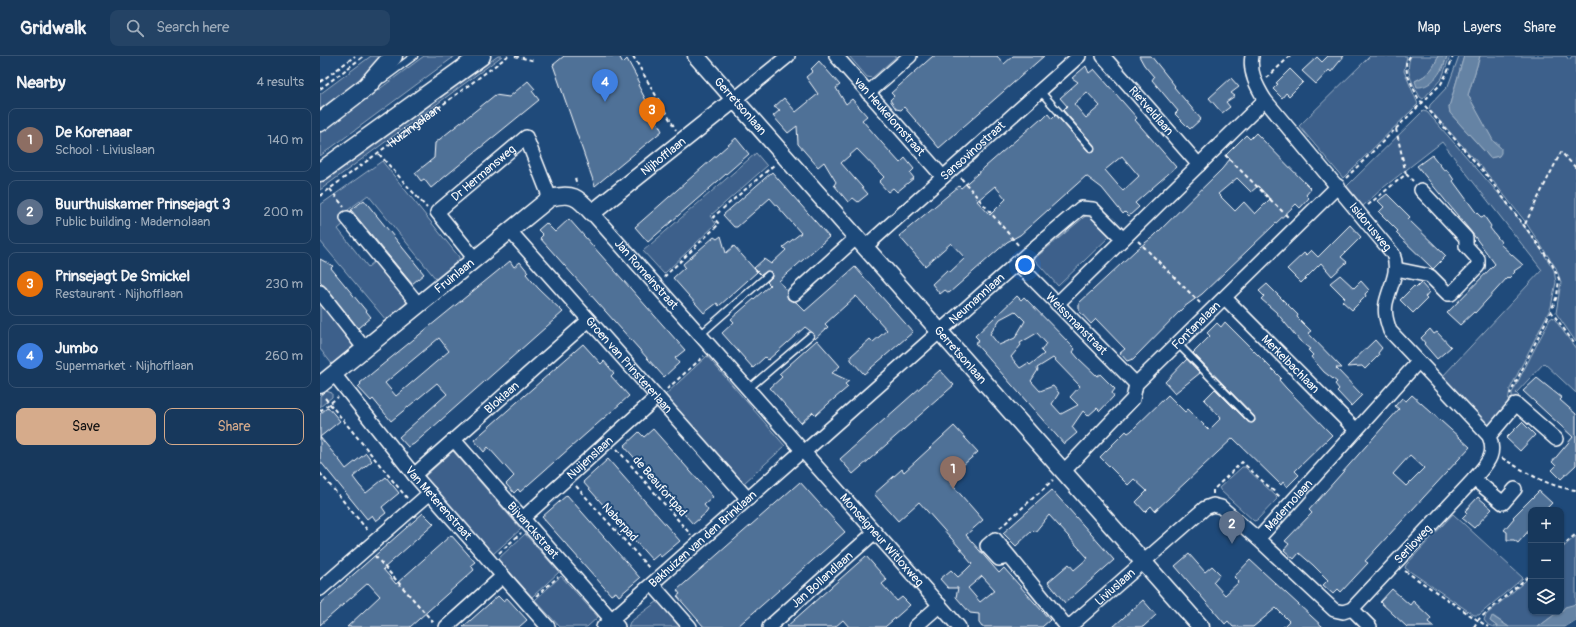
<!DOCTYPE html>
<meta charset="utf-8">
<style>
body{margin:0;font-family:Pangolin,sans-serif;background:#244365;color:#f1f3f6}
.controls{position:absolute;right:12px;bottom:12px;display:grid;overflow:hidden;border-radius:8px;box-shadow:0 1px 3px #0004}
.controls button{width:36px;height:36px;display:grid;place-items:center;padding:0;border:0;border-bottom:1px solid #365272;background:#17385c;color:#f1f3f6;font:20px sans-serif}
.you{position:absolute;left:705px;top:209px;width:14px;height:14px;margin:-10px;border:3px solid #fff;border-radius:50%;background:#1a73e8;box-shadow:0 0 0 6px #1a73e833}
.badge{display:grid;place-items:center;width:26px;height:26px;border-radius:50%;background:#d6ab8b;color:#fff;font-size:13px;font-weight:700}
.pin{position:absolute;translate:-50% -33px;filter:drop-shadow(0 1px 2px #0008)}
.pin::after{content:'';position:absolute;top:21px;width:14px;height:12px;background:inherit;clip-path:polygon(0 0,100% 0,50% 100%)}
.list{margin:0;padding:0;list-style:none}
h2{display:flex;justify-content:space-between;align-items:center;height:52px;margin:0;padding:0 16px;font-size:17px}
h2 small{font-size:13px;font-weight:400;color:#9eacbb}
.list li{display:grid;grid-template-columns:26px 1fr auto;gap:12px;align-items:center;box-sizing:border-box;height:64px;margin:0 8px 8px;padding:0 8px;border:1px solid #365272;border-radius:8px}
.list b{display:block;font-size:15px;white-space:nowrap}
.list p{margin:0;font-size:13px;white-space:nowrap;color:#9eacbb}
.list em{font-size:13px;font-style:normal;color:#9eacbb}
.actions{display:flex;gap:8px;padding:12px 16px}
.actions a{flex:1;padding:9px 0;border:1px solid #d6ab8b;border-radius:8px;text-align:center;font-size:14px;color:#d6ab8b}
.actions .main{background:#d6ab8b;color:#111}
.icon{flex:none;width:22px;height:22px;fill:none;stroke:currentColor;stroke-width:2;stroke-linecap:round;stroke-linejoin:round}
.map{position:relative;flex:none;width:1256px;height:571px;overflow:hidden}
header{display:flex;align-items:center;gap:24px;box-sizing:border-box;height:56px;padding:0 20px;background:#17385c;border-bottom:1px solid #365272}
header strong{font-size:19px}
nav{display:flex;gap:22px;margin-inline-start:auto;font-size:14px}
.search{width:280px;height:36px;background:#244365;display:flex;align-items:center;gap:10px;box-sizing:border-box;padding:0 14px;border-radius:8px;color:#9eacbb;font-size:15px}
main{display:flex}
aside{flex:1;background:#17385c}
.map>svg:first-child{display:block}
.green{fill:#3c618b;stroke:#9eb0c5}
.water{fill:#6583a4;stroke:#a3b5c8}
.building{fill:#507197;stroke:#fff;fill-rule:evenodd}
.lines{fill:none;stroke-linecap:round;stroke-linejoin:round}
.service-casing{stroke:#fff;stroke-width:9}
.minor-casing{stroke:#fff;stroke-width:16}
.tertiary-casing{stroke:#fff;stroke-width:19}
.secondary-casing{stroke:#fff;stroke-width:21}
.path{stroke:#fff;stroke-width:2;stroke-dasharray:4 3;stroke-linecap:butt}
.service{stroke:#1f4a7a;stroke-width:6}
.minor{stroke:#1f4a7a;stroke-width:13}
.tertiary{stroke:#1f4a7a;stroke-width:16}
.secondary{stroke:#1f4a7a;stroke-width:18}
.labels{text-anchor:middle;stroke-width:4;stroke-linejoin:round;paint-order:stroke}
.street-label{font-size:12px;fill:#fff;stroke:#1f4a7a}
</style>
<header>
<strong>Gridwalk</strong>
<div class="search"><svg class="icon" aria-label="search" viewBox="0 0 24 24"><circle cx="10" cy="10" r="6"/><path d="M15 15l6 6"/></svg>Search here</div>
<nav><a>Map</a><a>Layers</a><a>Share</a></nav>
</header>
<main>
<aside>
<h2>Nearby<small>4 results</small></h2>
<ul class="list">
<li><span class="badge" style="background:#8d6e63">1</span><div><b>De Korenaar</b><p>School · Liviuslaan</p></div><em>140 m</em></li>
<li><span class="badge" style="background:#5c6f8a">2</span><div><b>Buurthuiskamer Prinsejagt 3</b><p>Public building · Madernolaan</p></div><em>200 m</em></li>
<li><span class="badge" style="background:#e8710a">3</span><div><b>Prinsejagt De Smickel</b><p>Restaurant · Nijhofflaan</p></div><em>230 m</em></li>
<li><span class="badge" style="background:#3f7fe0">4</span><div><b>Jumbo</b><p>Supermarket · Nijhofflaan</p></div><em>260 m</em></li>
</ul>
<div class="actions"><a class="main">Save</a><a>Share</a></div>
</aside>
<div class="map">
<svg width="1256" height="571" viewBox="0 0 1256 571">
<rect width="100%" height="100%" fill="#1f4a7a"/>
<filter id="ink" filterUnits="userSpaceOnUse"><feTurbulence type="fractalNoise" baseFrequency=".025" numOctaves="2"/><feDisplacementMap in="SourceGraphic" scale="8" xChannelSelector="R" yChannelSelector="G"/><feConvolveMatrix kernelMatrix="1 2 1 2 8 2 1 2 1" color-interpolation-filters="sRGB"/></filter>
<g filter="url(#ink)">
<path class="green" d="M51,0H70L0,58V38Z
M104,0H135L0,100V77Z
M178,0H182L0,134V120L122,31L161,12Z
M529,0H577L552,22L547,21Z
M1050,0H1087L1084,15L1098,48L1023,122L979,70Z
M1091,0H1118C1114,13 1108,19 1095,25L1123,13L1127,0H1130L1122,22L1103,43L1100,41C1093,27 1084,15 1091,0Z
M1139,0H1144L1129,51L1130,57L1166,97L1170,102L1179,100L1178,87H1174L1148,39L1160,0H1246L1249,4L1252,0H1256V286L1236,257L1241,226L1236,212L1204,164L1161,110L1109,53L1110,49L1128,30Z
M1103,55L1107,56L1186,146L1220,192L1234,214L1236,226L1231,251L1190,333L1187,353L1169,372L1122,321L1222,214L1122,86L1064,131L1043,150L1027,130Z
M436,97L447,110L390,160L396,168L344,218L323,195Z
M62,105L139,201V204L116,223L48,139L20,160L25,167L18,173L48,211L56,204L87,242L86,248L66,264L0,185V149Z
M769,157L790,180L738,230L714,203Z
M3,244L38,286L12,308L0,293V247Z
M1233,261L1256,293V337L1224,307L1196,337L1199,340L1192,348V337L1230,263Z
M387,300L465,390L424,427L345,339Z
M6,335L12,337V341L0,351V340Z
M133,395L201,473L172,499L103,422Z
M922,411H925L956,440L957,443L937,464L934,465L901,435L899,432Z
M1133,458L1203,522L1159,559H1154L1085,512L1086,509Z
M205,478L239,516L212,541L178,503Z
M1256,480V548L1241,554V493Z
M241,520L278,561L267,571H240L215,544Z
M1211,520V556H1238L1218,571H1189L1173,560L1170,565L1178,571C1171,571 1168,570 1164,564L1166,559Z
M338,545L342,546L363,571H308L310,566Z"/>
<path class="water" d="M1118,0H1127C1123,13 1113,32 1097,31L1095,25C1108,19 1114,13 1118,0Z
M1144,0H1160L1148,39L1174,86L1181,92V97L1179,100L1170,102L1166,97L1130,57L1129,51Z
M1256,548V564L1245,571H1218L1238,556H1241L1245,551Z
M1172,560L1189,571H1178L1170,565Z"/>
<path class="building" d="M244,0H299L303,7L307,3L320,27L318,29L342,75L275,130L233,9Z
M613,0H677L684,8L693,0H724L619,92L584,51L581,54L576,53L570,44L574,40L571,37Z
M819,0H831L855,30L854,31L881,63L870,73L855,58L858,55L832,24L834,21L824,9Z
M1008,0H1024L1011,16L1009,14L996,28L982,15L997,1L1002,6Z
M499,5L520,29L516,32L526,48L532,43L547,60L542,64L562,87L580,107L585,102L594,113L590,117L594,122L577,136L573,132L568,136L559,126L564,121L537,93L521,107L548,138L538,146L533,142L528,146L514,129L516,126L504,106L498,111L478,88L477,70L468,77L453,60L460,54L454,51L464,42L476,56L498,38L486,21L493,15L491,13Z
M766,10L769,17L774,13L817,62L815,64L822,72L856,111L815,147L819,151L809,160L805,156L803,158L782,132L766,120L700,179L687,186L629,237L625,234L620,238L612,228L627,214L630,216L645,202L631,187L605,210L579,180L639,130L641,132L720,63L722,64L728,58L732,63L736,59L768,95H774V89L743,54L747,50L740,42L758,26L752,22ZM767,36L780,50L766,62L754,48ZM802,100L819,120L803,135L785,114ZM675,130L686,143L670,159L657,145Z
M970,13L983,26L969,40L966,37L962,42L953,33L958,28L956,27Z
M911,22L919,31L911,37L915,40L906,46L910,51L902,57L889,42Z
M208,25L215,33L212,35L219,44L111,132L104,123L101,125L95,117L114,102L115,87L175,39L189,41Z
M936,77L991,133L986,139L989,142L980,152L976,148L882,238L864,251L813,303L807,305L800,297L805,293L776,263L771,268L759,255V247L816,194L834,180L902,113L910,103L906,99L926,79L930,83ZM917,122L931,136L938,130L950,143L935,158L924,146L915,155L898,138Z
M416,82L429,98L328,186L315,171Z
M1112,99L1124,114L1126,113L1130,118L1134,124L1133,125L1155,155L1161,161L1164,160L1171,170L1170,172L1181,186L1180,188L1203,209L1194,215L1195,216L1188,223L1187,222L1155,257L1154,256L1140,269L1127,257L1175,208L1152,177L1097,110Z
M452,116L509,181L459,225L467,235L468,243L476,246L485,255L535,211L593,276L544,318L531,304V300L550,283L553,286L567,274L536,240L505,268L508,271L495,283L493,277L485,271L448,304L445,301L433,312L402,277L414,266L411,263L450,229L447,226L452,221L451,216L447,215L441,219L434,212L444,203L451,208L466,194L463,191L481,177L450,142L417,171H414L403,159Z
M1067,138L1090,161L1088,163L1126,200L1113,213L1076,177L1078,175L1059,156L1064,151L1058,145Z
M44,144L104,218L92,228L31,154Z
M249,163L365,294L355,302L359,307L344,321L220,182L223,179L218,174L226,167L235,176Z
M1030,169L1041,181L1021,201L1027,206L1012,220L1001,207L981,227L967,213L984,197L986,199L991,194L998,201Z
M401,180L406,197L414,190L437,216L399,250L397,247L384,257L353,222L365,211L363,208L394,181L397,183Z
M0,203L13,210L11,212L51,261L38,272L0,225Z
M190,205L194,211L200,206L208,216L206,218L218,232L243,256L94,388L88,391L79,381L127,338L117,327L71,365L53,343L51,345L38,331L41,328L40,327ZM119,282L129,295L76,340L65,327Z
M1020,219L1034,232L1041,225L1049,234L1045,238L1046,240L1032,254L1022,245L1025,242L1010,227Z
M1101,227L1109,236L1105,241L1107,243L1093,257L1080,244L1094,230L1096,232Z
M947,228L978,259L977,261L991,275L988,277L1022,312H1016L1042,339L1031,350L1017,335L1019,333L1015,328L1017,326L1004,316L991,301L993,299L988,294L990,293L980,285L956,256L941,243L944,240L939,235Z
M697,240L701,244L704,241L755,293L753,296L758,302L777,320L780,318L795,333L792,337L794,340L780,355L777,352L768,360L763,355L752,371L757,377L744,388L655,287L659,284L655,280ZM695,255L705,265L695,282L679,289L670,278L680,263ZM717,277L726,287L721,295L724,298L710,309L708,307L700,312L691,301L701,289L700,287ZM733,302L760,330L750,341L758,349L741,358L732,348L739,337L733,330L720,335L711,325L718,314L717,312Z
M905,266L961,322L959,324L966,332L1012,379L975,415L979,419L967,431L963,426L961,429L913,382L835,455L831,450L825,456L816,446L827,435L814,423L808,429L780,401L806,375L808,377L811,375L848,339L865,356L868,353L889,374L901,362L884,344L895,333L928,366L932,367L935,365L934,360L873,297L890,280L887,277L897,267L901,271Z
M1110,273L1114,278L1117,276L1131,291L1117,303L1104,288L1105,287L1101,282Z
M497,284L520,310L512,317L529,325L525,328L528,331L508,348L496,359L493,356L481,367L450,332L462,321L459,318Z
M1055,284L1062,292L1058,297L1059,299L1045,313L1042,310L1027,311Z
M263,288L281,308L284,305L294,317L291,320L309,340L200,436L198,433L194,437L186,428L194,420L168,391L164,396L154,384Z
M867,303L880,317L855,337L845,326Z
M620,314L634,329L533,418L520,403Z
M1217,322L1242,342L1240,344L1256,358V409L1241,423L1232,414L1236,410L1232,406L1253,381L1203,335Z
M1092,339L1150,391L1045,505L1048,507L1021,536L1018,533L1013,538L1003,529L1008,524L993,509L979,497L974,503L964,494L969,488L965,485L992,457L989,454L1079,353L1075,350L1082,342L1086,345ZM1090,399L1104,412L1086,430L1073,418Z
M8,351L20,365L0,381L20,405L26,413L46,397L52,405L33,421L39,429L46,437L66,421L79,437L62,451L66,457L56,465L52,459L47,463L0,405V358Z
M1202,366L1215,379L1200,395L1186,382Z
M634,370L658,396L627,423L663,464L646,479L679,517L684,512L730,564L722,571H662L659,567V558L650,557L636,541L638,532H628L620,523L631,514L638,521L645,515L652,508L646,501L647,500L599,446L578,465L554,438L582,413L584,416ZM662,520L675,534L660,546L648,532Z
M333,373L393,441L384,449L388,454L386,457L373,468L304,390L319,376L324,381Z
M288,403L360,485L341,501L339,498L332,504L263,426Z
M480,426L525,476L417,571H384L357,540L360,538L357,534Z
M732,434L794,504L745,547L728,526L749,508L754,514L768,502L729,459L715,476L713,474L696,490L683,477Z
M1219,435L1232,447L1225,454H1211V472L1198,487L1194,484H1187V476L1184,474L1194,462L1193,461Z
M247,439L320,522L299,540L296,536L291,539L222,461Z
M1158,441L1172,453L1154,472L1142,462L1147,457L1145,455Z
M103,457L114,468L63,513L76,528L131,479L155,506L151,509L154,514L90,571H27L60,540L48,527L0,569V548Z
M869,498L885,516L892,510L900,518L893,526L905,539L919,526L914,521L930,504L1003,571H963L969,565L956,552L933,571H913L908,565L905,568L855,510Z
M546,500L567,524L562,528L577,545L582,541L590,549L581,557L565,571H529L523,564L515,571H466Z
M1072,533L1090,549L1093,545L1111,562L1108,566L1114,571H1087L1060,546Z
M178,540L183,545L187,542L207,564L199,571H143Z
M823,544L836,559L823,571H793Z"/>
<g class="lines">
<defs>
<path id="service" d="M63,23L94,0
M720,35L771,92
M380,279L448,219
M858,288L931,363
M428,333L490,280"/>
<g id="minor">
<path id="s2" d="M516,0L623,121"/>
<path id="s3" d="M783,0L879,109"/>
<path id="s4" d="M932,0C929,16 937,31 945,44L1073,198C1080,216 1070,229 1066,247C1064,257 1067,266 1070,275L1169,380C1177,400 1166,408 1154,423L1032,553L1023,556L1014,554L938,483"/>
<path d="M548,37L590,0"/>
<path d="M415,43L468,0"/>
<path id="s5" d="M272,157L639,571"/>
<path d="M27,162L99,249"/>
<path id="s6" d="M190,175L428,443"/>
<path id="s7" d="M546,190L759,0"/>
<path id="s8" d="M155,203L117,156L206,81L230,142"/>
<path id="s9" d="M697,207L816,328"/>
<path d="M1076,213L1110,220L1128,238H1131L1158,210V203L1146,190V182L1101,134"/>
<path d="M0,236L45,293"/>
<path d="M474,238L537,181"/>
<path id="s10" d="M905,242L1036,374"/>
<path d="M737,248L945,44"/>
<path id="s11" d="M14,318L94,419L228,571"/>
<path d="M1169,380L1196,348L1236,383"/>
<path id="s12" d="M134,384L298,571"/>
<path id="s13" d="M484,396L707,198L761,152L773,153L803,183"/>
<path id="s14" d="M744,415L813,343L816,328L1018,130"/>
<path id="s15" d="M94,419L269,264"/>
<path d="M1154,423L1183,447L1195,433"/>
<path id="s16" d="M203,462L337,341"/>
<path d="M689,501L679,503L667,490L675,483L747,571"/>
<path d="M332,528L370,571"/>
<path d="M0,533L110,437"/>
<path d="M1032,553L1050,571"/>
<path d="M126,571L183,520"/>
<path id="s17" d="M283,571L483,394"/>
<path id="s18" d="M449,571L555,476"/>
<path d="M595,571L620,549"/>
<path id="s19" d="M749,571L885,452L893,449L901,451L938,483L1098,306"/>
</g>
<g id="tertiary">
<path id="s20" d="M376,0L881,571"/>
<path id="s21" d="M0,329L230,142C252,136 258,141 272,157L415,43"/>
</g>
<path id="secondary" d="M0,66L47,30L73,0
M0,116L161,0"/>
</defs>
<use href="#service" class="service-casing"/>
<use href="#minor" class="minor-casing"/>
<use href="#tertiary" class="tertiary-casing"/>
<use href="#secondary" class="secondary-casing"/>
<g class="path">
<path d="M195,0L215,5"/>
<path d="M313,0L356,74"/>
<path d="M1090,0L1086,7L1087,18L1098,42L1165,117L1231,206L1239,223L1237,240L1231,255L1190,338"/>
<path d="M947,22L970,0"/>
<path d="M0,26L35,0"/>
<path d="M0,33L44,0"/>
<path d="M1076,73L1086,118"/>
<path d="M59,98L107,152"/>
<path d="M905,99L969,162"/>
<path d="M255,122L257,129"/>
<path d="M641,122L699,190"/>
<path d="M1026,122L1121,28L1128,15L1133,0"/>
<path d="M10,133L24,151"/>
<path id="s1" d="M0,140L188,0"/>
<path d="M1048,149L1086,118L1093,125"/>
<path d="M1205,168L1241,96L1256,112"/>
<path d="M818,185L880,247"/>
<path d="M344,221L399,168L393,161L454,109"/>
<path d="M1231,255L1256,290"/>
<path d="M347,333L384,300"/>
<path d="M5,342L87,442"/>
<path d="M0,355L18,341"/>
<path d="M297,393L371,479"/>
<path d="M1182,402C1206,416 1228,431 1256,434"/>
<path d="M0,417L49,476"/>
<path d="M256,430L330,513"/>
<path d="M893,438V434L922,406L960,441"/>
<path d="M680,472L733,424"/>
<path d="M1241,491L1256,478"/>
<path d="M179,497L201,477"/>
<path d="M55,500L114,567"/>
<path d="M1085,515L1168,571"/>
<path d="M216,540L238,521"/>
<path d="M1154,571L1158,564L1211,518"/>
</g>
<use href="#service" class="service"/>
<use href="#minor" class="minor"/>
<use href="#tertiary" class="tertiary"/>
<use href="#secondary" class="secondary"/>
</g>
</g>
<g class="labels">
<g class="street-label">
<text dy="4" stroke="none"><textPath href="#s20" startOffset="67">Gerretsonlaan</textPath></text>
<text dy="4" stroke="none"><textPath href="#s3" startOffset="73">Rietveldlaan</textPath></text>
<text dy="4" stroke="none"><textPath href="#s2" startOffset="81">van Heukelomstraat</textPath></text>
<text dy="4" stroke="none"><textPath href="#s1" startOffset="117">Huizingalaan</textPath></text>
<text dy="4" stroke="none"><textPath href="#s7" startOffset="143">Sansovinostraat</textPath></text>
<text dy="4" stroke="none"><textPath href="#s21" startOffset="436">Nijhofflaan</textPath></text>
<text dy="4" stroke="none"><textPath href="#s8" startOffset="121">Dr Hermansweg</textPath></text>
<text dy="4" stroke="none"><textPath href="#s4" startOffset="212">Isidorusweg</textPath></text>
<text dy="4" stroke="none"><textPath href="#s5" startOffset="82">Jan Romeinstraat</textPath></text>
<text dy="4" stroke="none"><textPath href="#s21" startOffset="173">Fruinlaan</textPath></text>
<text dy="4" stroke="none"><textPath href="#s13" startOffset="231">Neumannlaan</textPath></text>
<text dy="4" stroke="none"><textPath href="#s9" startOffset="85">Weissmanstraat</textPath></text>
<text dy="4" stroke="none"><textPath href="#s14" startOffset="199">Fontanalaan</textPath></text>
<text dy="4" stroke="none"><textPath href="#s20" startOffset="399">Gerretsonlaan</textPath></text>
<text dy="4" stroke="none"><textPath href="#s10" startOffset="93">Merkelbachlaan</textPath></text>
<text dy="4" stroke="none"><textPath href="#s6" startOffset="179">Groen van Prinstererlaan</textPath></text>
<text dy="4" stroke="none"><textPath href="#s15" startOffset="117">Bloklaan</textPath></text>
<text dy="4" stroke="none"><textPath href="#s16" startOffset="90">Nuijenslaan</textPath></text>
<text transform="translate(340 430) rotate(49)" y="4">de Beaufortpad</text>
<text dy="4" stroke="none"><textPath href="#s11" startOffset="166">Van Meterenstraat</textPath></text>
<text dy="4" stroke="none"><textPath href="#s19" startOffset="292">Madernolaan</textPath></text>
<text transform="translate(300 466) rotate(48)" y="4">Naberpad</text>
<text dy="4" stroke="none"><textPath href="#s12" startOffset="120">Bijvanckstraat</textPath></text>
<text dy="4" stroke="none"><textPath href="#s17" startOffset="133">Bakhuizen van den Brinklaan</textPath></text>
<text dy="4" stroke="none"><textPath href="#s5" startOffset="437">Monseigneur Witloxweg</textPath></text>
<text transform="translate(1093 488) rotate(-47)" y="4">Serlioweg</text>
<text dy="4" stroke="none"><textPath href="#s18" startOffset="71">Jan Bollandlaan</textPath></text>
<text dy="4" stroke="none"><textPath href="#s19" startOffset="61">Liviuslaan</textPath></text>
</g>
</g>
</svg>
<div class="controls">
<button>+</button>
<button>−</button>
<button><svg class="icon" aria-label="layers" viewBox="0 0 24 24"><path d="M12 4l9 5-9 5-9-5zM3 14l9 5 9-5"/></svg></button>
</div>
<div class="you"></div>
<div class="pin badge" style="left:633px;top:433px;background:#8d6e63">1</div>
<div class="pin badge" style="left:912px;top:488px;background:#5c6f8a">2</div>
<div class="pin badge" style="left:332px;top:74px;background:#e8710a">3</div>
<div class="pin badge" style="left:285px;top:46px;background:#3f7fe0">4</div>
</div>
</main>
